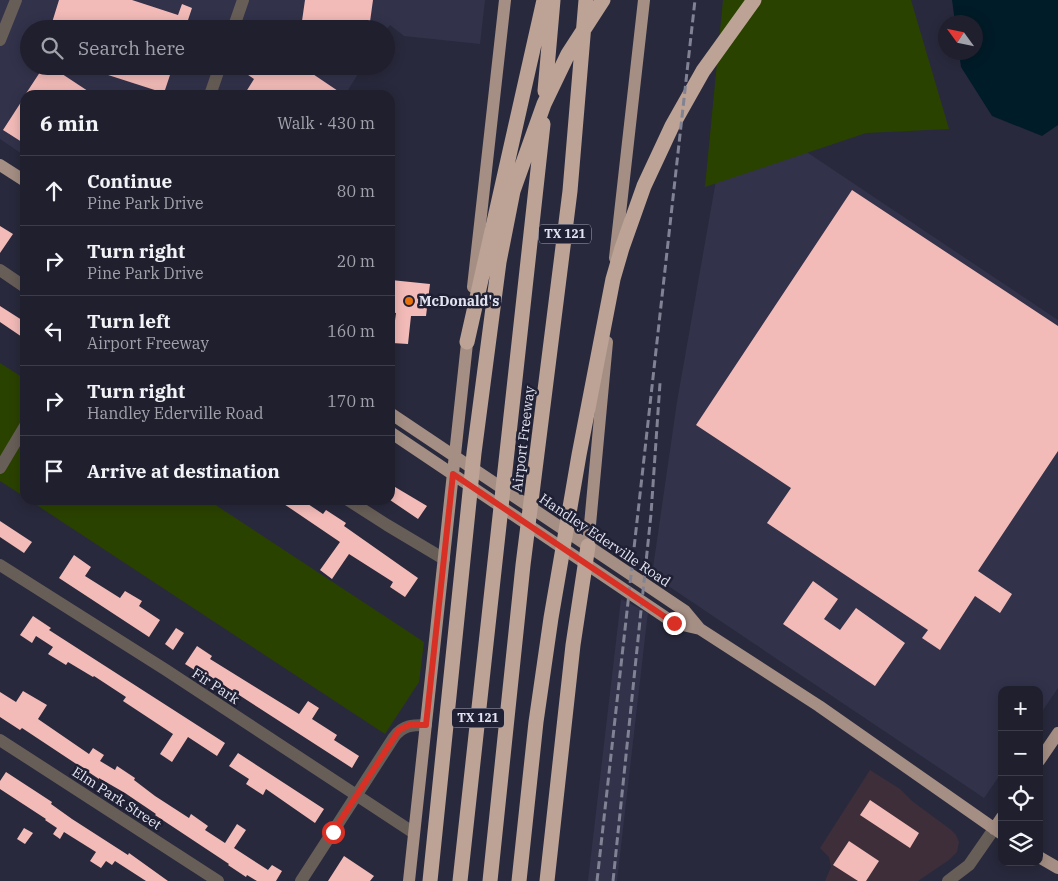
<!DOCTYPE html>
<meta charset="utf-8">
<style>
body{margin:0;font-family:"IBM Plex Serif",serif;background:#272736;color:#f1f3f6}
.controls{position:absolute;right:15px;bottom:15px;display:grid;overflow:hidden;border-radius:10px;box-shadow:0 2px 12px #0003}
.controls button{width:45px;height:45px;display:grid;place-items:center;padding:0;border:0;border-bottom:1px solid #3c3d4a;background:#1f1f2e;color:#f1f3f6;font:25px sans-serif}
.compass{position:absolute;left:938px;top:15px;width:45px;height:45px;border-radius:50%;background:#1f1f2e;box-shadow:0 2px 12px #0003;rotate:303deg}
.stop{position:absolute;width:15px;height:15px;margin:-11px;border:4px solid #d93025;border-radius:50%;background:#fff}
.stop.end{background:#d93025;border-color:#fff;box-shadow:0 1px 5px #0008}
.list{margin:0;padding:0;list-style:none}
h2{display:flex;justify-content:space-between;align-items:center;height:65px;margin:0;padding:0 20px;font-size:21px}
h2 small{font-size:16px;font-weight:400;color:#a1a2aa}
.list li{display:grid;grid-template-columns:32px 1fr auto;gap:15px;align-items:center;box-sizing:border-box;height:70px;padding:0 20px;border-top:1px solid #3c3d4a}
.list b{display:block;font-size:19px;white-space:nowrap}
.list p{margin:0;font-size:16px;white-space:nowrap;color:#a1a2aa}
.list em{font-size:16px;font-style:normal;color:#a1a2aa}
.icon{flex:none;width:28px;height:28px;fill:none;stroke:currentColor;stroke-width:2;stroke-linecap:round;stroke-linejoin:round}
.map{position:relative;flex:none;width:1058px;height:881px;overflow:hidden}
.search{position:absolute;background:#1f1f2e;box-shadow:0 2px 12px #0003;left:20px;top:20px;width:375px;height:55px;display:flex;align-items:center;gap:12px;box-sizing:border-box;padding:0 18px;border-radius:28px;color:#a1a2aa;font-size:19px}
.panel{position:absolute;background:#1f1f2e;box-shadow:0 2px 12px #0003;left:20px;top:90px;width:375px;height:415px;border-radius:15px}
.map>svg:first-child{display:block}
.commercial{fill:#3d2e3a}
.built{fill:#32324b}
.green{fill:#2a4200}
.water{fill:#001c28}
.building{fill:#f3bbb8}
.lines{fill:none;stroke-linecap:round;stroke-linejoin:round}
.minor{stroke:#685e58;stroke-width:12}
.major{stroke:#a58f84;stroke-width:12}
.highway{stroke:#bca395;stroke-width:15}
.rail{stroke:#818293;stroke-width:3;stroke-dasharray:8 4;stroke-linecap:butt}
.route{stroke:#d93025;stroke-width:6}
.food-dot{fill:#e8710a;stroke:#1f2033;stroke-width:2}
.labels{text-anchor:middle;stroke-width:5;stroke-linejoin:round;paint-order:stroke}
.shield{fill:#1f2033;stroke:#a8a8b8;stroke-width:1}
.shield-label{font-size:12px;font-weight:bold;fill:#e2e3f1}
.poi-label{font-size:14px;font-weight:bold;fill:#e2e3f1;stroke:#1f2033;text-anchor:start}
.street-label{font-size:14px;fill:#e2e3f1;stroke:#1f2033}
</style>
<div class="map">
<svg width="1058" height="881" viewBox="0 0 1058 881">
<rect width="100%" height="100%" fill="#29293d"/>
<path class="commercial" d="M870,770L900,789L912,801L950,829L956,835L959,842L957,852L949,860L918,881H825L831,867L829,857L820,848Z"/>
<path class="built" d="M0,0H485L480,44L404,36L390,25L386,30V29H29V66H363L345,95H25V156L0,139Z
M730,101L1058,320V688L1039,716V690H1002V772L984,798L652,575L677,402Z
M621,599L648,613L647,620L617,881H588Z"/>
<path class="green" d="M723,0H911L949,129L866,133L705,187Z
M0,363L25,379V497L0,481Z
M29,500H208L424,642L419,682L385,734Z"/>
<path class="water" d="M952,0H1058V125L1042,136L992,116L961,67L959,53L976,52V22H955Z"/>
<path class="building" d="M59,0H132L178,15L182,4L192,8L185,29H50Z
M305,0H373L369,29L302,21Z
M44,66H50L94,95H25Z
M108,66H173L164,93L105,74Z
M235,66H301L344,95H244L254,79Z
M25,96V144L3,130Z
M852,190L1058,326V451L978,571L1012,594L1000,613L975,596L940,650L922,638L928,630L767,523L791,488L696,425Z
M0,226L13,234L0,253Z
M391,280L430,284L426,316H411L408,344L392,343L396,313L390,312Z
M0,306L25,322V339L0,322Z
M390,484L427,506L418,519L390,500Z
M278,500H302L323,514L326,510L346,523L344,526L418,578L405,597L390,587L393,582L349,554L332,579L320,570L340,542Z
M0,521L32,542L24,553L0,537Z
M74,555L91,567L85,576L120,598L125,591L142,601L139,606L160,620L149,637L59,578Z
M813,581L838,599L824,619L840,630L856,608L905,643L875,686L783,624Z
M33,616L51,628L49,630L225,743L217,756L188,737L172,762L160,754L173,734L123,701L126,697L94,676L93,677L68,662L66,665L48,654L53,647L36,636L32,643L20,635Z
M176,628L184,633L173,650L165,644Z
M197,646L212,656L210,659L299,714L308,701L319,708L312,719L337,735L334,740L359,756L352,768L202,671L201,674L185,664Z
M23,691L47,705L38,719L89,754L93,748L104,755L100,761L115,770L117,766L135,778L134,780L155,796L189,818L191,814L208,826L205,830L225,843L237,824L246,830L234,848L268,870L272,865L282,871L276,881H257L247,875L246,877L228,865L229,864L155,815L156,814L125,793L99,778V779L22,728L20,730L0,717V692L16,702Z
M238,753L324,809L315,823L266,789L263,795L246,784L249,779L229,766Z
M6,772L52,802L51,804L72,819L128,855L129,853L168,881H146L115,861L112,865L106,861L101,868L90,861L96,852L64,832L60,839L53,834L57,828L45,820L46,819L0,789V781Z
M870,800L919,833L910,848L860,815Z
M24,828L33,833L25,844L17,839Z
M849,841L879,861L866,881H858L833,865Z
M344,856L374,876L370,881H328Z"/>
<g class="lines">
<path class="minor" d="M233,29L243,0
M0,40L16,0
M210,95L220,66
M0,270L25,287
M0,468L25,426
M348,500L387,525L444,559
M0,565L166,670L414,833
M0,740L218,881
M301,881L394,737C403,725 412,725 426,725
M948,881L969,865L994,829"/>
<path class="major" d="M0,165L25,181
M615,258L644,0
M473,287L505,0
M390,413L685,611L700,629L819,706L1002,834
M390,432L674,623L700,629
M588,546L607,342
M1039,761L1058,733
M994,829L1002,817
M1039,857L1058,868
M409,881L468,334"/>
<path class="highway" d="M545,91L553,0
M467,342L544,0
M430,881L474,453L499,262L513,191L544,104L568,54L603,0
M460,881L543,124
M490,881L523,565L570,191L586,0
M519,881L536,722L551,618L579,455L613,279L622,248L644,186L672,126L703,71L754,0
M547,881L573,645L588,546"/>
<path class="rail" d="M597,881L695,0
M613,881L651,514L660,383"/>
</g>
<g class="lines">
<path class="route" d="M333,832L399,730L409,725H426L453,474L674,623"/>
</g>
<circle class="food-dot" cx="409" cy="301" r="5"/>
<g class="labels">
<g class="shield">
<rect x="539" y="224.5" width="52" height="19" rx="4"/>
<rect x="452" y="708.5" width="52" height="19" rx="4"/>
</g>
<g class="shield-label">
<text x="565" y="238">TX 121</text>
<text x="478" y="722">TX 121</text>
</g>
<g class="poi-label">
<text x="419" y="306">McDonald's</text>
</g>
<g class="street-label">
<text transform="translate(523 439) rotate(-83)" y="5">Airport Freeway</text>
<text transform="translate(605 540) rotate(34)" y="5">Handley Ederville Road</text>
<text transform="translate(216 686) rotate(33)" y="5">Fir Park</text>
<text transform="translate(117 798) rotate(33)" y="5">Elm Park Street</text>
</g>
</g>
</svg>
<div class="controls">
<button>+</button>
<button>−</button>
<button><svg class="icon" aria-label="locate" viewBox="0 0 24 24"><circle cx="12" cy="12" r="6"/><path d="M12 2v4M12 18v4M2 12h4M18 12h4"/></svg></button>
<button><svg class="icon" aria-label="layers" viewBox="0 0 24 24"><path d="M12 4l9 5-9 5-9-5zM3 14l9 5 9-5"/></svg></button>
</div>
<svg class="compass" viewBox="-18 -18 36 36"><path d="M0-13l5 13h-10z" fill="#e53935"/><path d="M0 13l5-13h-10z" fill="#a1a2aa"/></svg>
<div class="stop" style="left:333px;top:832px"></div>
<div class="stop end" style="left:674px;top:623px"></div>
<div class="search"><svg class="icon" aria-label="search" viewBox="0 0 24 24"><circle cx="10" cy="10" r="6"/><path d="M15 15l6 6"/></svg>Search here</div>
<section class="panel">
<h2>6 min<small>Walk · 430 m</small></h2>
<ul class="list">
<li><svg class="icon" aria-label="ahead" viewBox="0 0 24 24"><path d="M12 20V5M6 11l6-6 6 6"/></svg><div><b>Continue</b><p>Pine Park Drive</p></div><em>80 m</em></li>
<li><svg class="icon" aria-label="right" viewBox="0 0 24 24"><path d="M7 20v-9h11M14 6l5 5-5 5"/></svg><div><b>Turn right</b><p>Pine Park Drive</p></div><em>20 m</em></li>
<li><svg class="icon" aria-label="left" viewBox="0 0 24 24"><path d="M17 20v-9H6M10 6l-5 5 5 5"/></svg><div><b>Turn left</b><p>Airport Freeway</p></div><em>160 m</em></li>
<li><svg class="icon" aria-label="right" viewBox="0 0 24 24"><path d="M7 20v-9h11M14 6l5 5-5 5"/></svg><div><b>Turn right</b><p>Handley Ederville Road</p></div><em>170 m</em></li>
<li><svg class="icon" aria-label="arrive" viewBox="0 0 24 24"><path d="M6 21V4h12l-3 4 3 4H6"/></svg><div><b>Arrive at destination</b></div></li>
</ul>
</section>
</div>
